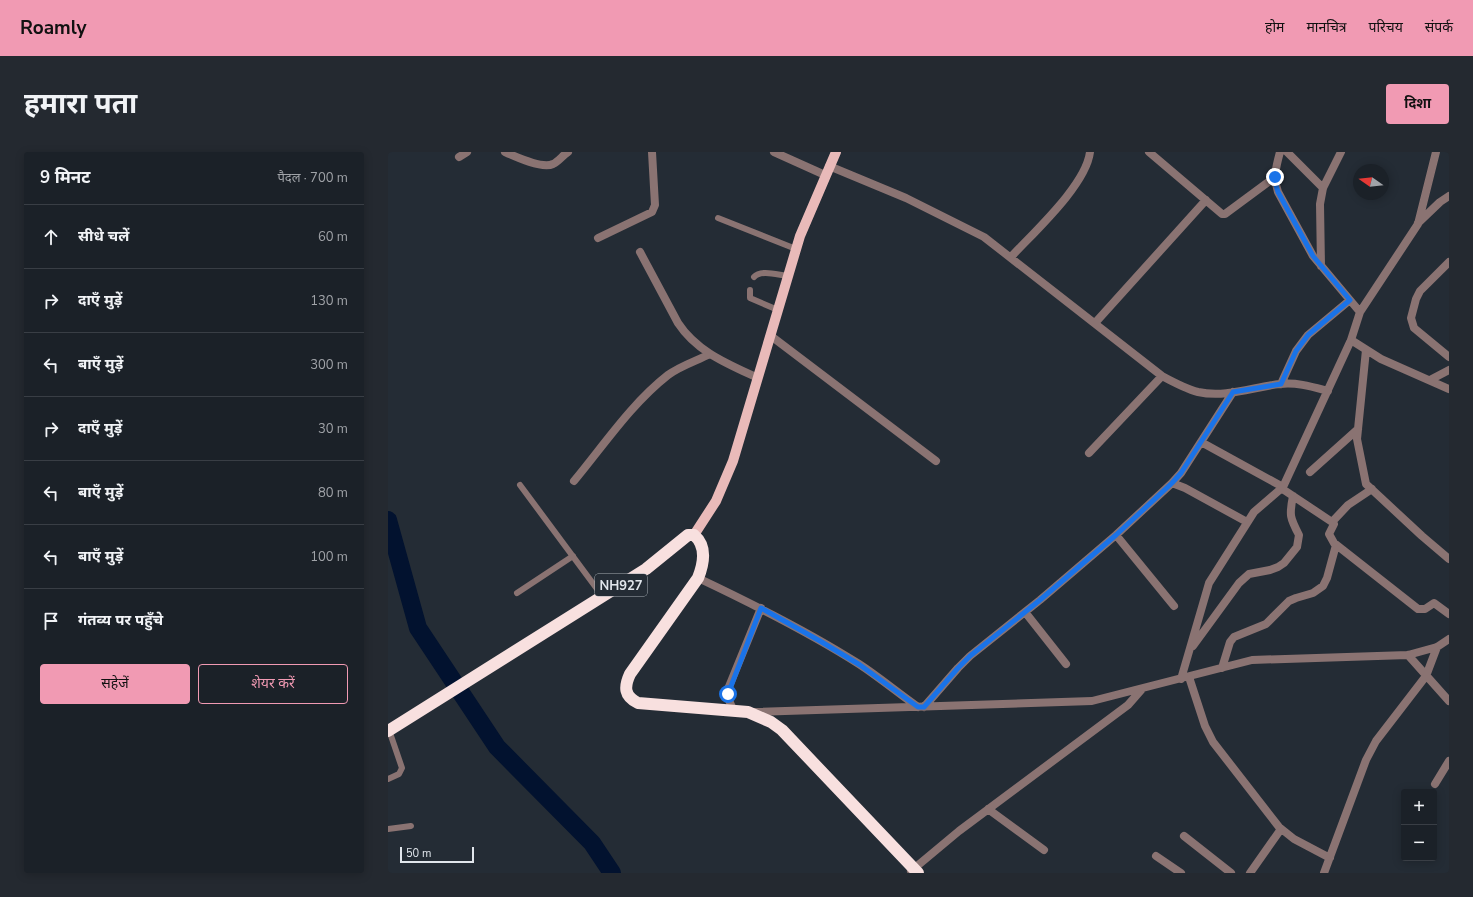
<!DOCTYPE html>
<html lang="hi">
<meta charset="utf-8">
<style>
body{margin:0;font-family:"Nunito Sans","Noto Sans Devanagari",sans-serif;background:#242930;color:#f1f3f6}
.controls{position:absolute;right:12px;bottom:12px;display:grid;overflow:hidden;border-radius:4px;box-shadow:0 2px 10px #0003}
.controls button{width:36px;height:36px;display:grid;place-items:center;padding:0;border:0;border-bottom:1px solid #393e45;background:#1b2128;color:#f1f3f6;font:20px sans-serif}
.compass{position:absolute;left:965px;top:12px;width:36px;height:36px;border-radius:50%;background:#1b2128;box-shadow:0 2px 10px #0003;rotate:284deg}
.scale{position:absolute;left:12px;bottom:10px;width:74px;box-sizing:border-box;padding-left:4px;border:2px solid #e1e6ec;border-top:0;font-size:11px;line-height:14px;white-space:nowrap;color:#e1e6ec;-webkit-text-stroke:3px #242c35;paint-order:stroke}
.stop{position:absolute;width:12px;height:12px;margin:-9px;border:3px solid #1a73e8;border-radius:50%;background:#fff}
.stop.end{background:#1a73e8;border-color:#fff;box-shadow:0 1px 4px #0008}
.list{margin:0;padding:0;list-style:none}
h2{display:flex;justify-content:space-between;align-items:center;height:52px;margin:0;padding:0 16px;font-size:17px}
h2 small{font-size:13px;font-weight:400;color:#a0a3a8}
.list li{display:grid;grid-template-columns:26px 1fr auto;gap:12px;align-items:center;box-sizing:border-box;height:64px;padding:0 16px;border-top:1px solid #393e45}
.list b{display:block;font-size:15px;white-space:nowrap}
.list em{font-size:13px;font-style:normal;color:#a0a3a8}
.actions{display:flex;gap:8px;padding:12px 16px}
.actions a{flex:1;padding:9px 0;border:1px solid #f19ab3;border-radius:4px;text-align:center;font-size:14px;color:#f19ab3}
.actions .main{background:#f19ab3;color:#111}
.icon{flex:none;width:22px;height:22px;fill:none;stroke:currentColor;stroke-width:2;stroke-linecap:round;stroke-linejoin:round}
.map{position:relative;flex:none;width:1061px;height:721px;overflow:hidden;border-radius:4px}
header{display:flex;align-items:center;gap:24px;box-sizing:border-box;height:56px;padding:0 20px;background:#f19ab3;color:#111}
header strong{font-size:19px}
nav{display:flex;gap:22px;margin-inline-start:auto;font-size:14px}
.intro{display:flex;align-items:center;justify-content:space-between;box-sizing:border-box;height:96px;padding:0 24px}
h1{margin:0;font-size:28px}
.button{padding:10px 18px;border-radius:4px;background:#f19ab3;color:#111;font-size:14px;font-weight:700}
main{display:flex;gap:24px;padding:0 24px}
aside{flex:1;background:#1b2128;border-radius:4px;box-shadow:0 2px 10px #0003}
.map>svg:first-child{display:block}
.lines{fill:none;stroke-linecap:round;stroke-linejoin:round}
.river{stroke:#02122f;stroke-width:18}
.lane{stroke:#8a7372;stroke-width:6}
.street{stroke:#8a7372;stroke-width:8}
.primary{stroke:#e9bab9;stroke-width:10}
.highway{stroke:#f8e0df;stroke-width:12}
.route{stroke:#1a73e8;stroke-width:5}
.labels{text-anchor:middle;stroke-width:3.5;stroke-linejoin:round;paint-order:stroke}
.shield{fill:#242c35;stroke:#a8aeb5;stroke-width:1}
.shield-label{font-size:13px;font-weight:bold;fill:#e1e6ec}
</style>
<header>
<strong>Roamly</strong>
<nav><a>होम</a><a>मानचित्र</a><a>परिचय</a><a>संपर्क</a></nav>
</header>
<div class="intro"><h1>हमारा पता</h1><a class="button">दिशा</a></div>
<main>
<aside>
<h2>9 मिनट<small>पैदल · 700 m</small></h2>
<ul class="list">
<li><svg class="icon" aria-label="ahead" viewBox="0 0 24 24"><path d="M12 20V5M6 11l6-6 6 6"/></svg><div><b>सीधे चलें</b></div><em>60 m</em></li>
<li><svg class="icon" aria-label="right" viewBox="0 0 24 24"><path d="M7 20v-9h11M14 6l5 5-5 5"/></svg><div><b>दाएँ मुड़ें</b></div><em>130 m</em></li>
<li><svg class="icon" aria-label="left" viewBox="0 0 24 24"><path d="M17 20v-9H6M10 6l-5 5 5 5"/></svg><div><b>बाएँ मुड़ें</b></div><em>300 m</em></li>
<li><svg class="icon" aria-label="right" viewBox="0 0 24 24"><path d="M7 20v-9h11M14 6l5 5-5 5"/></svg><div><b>दाएँ मुड़ें</b></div><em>30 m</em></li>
<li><svg class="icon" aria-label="left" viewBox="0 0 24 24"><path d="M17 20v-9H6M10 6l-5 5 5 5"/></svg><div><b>बाएँ मुड़ें</b></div><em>80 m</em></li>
<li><svg class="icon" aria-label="left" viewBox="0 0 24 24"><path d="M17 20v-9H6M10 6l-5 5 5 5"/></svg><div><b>बाएँ मुड़ें</b></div><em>100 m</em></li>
<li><svg class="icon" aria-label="arrive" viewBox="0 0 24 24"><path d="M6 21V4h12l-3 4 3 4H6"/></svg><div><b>गंतव्य पर पहुँचे</b></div></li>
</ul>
<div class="actions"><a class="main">सहेजें</a><a>शेयर करें</a></div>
</aside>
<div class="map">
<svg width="1061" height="721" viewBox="0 0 1061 721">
<rect width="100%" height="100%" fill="#242c35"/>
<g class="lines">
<path class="river" d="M0,368L30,476L109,595L204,691L224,721"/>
<path class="lane" d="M330,66L408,97
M366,125C373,117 390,123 400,124
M362,138V146L390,158
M132,333L215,445
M129,441L185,404
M0,627L11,622L14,616L1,578
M0,677L23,674"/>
<path class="street" d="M117,0C128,5 154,17 165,12C171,9 175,3 180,0
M386,0L437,23
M761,0L834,62H837L887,25
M899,0L935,36
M71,5L79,0
M441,14L518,46L596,85L774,224C785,230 798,237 810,240C838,246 865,235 892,232C909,230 925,235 940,239
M1030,71L1052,50L1061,44
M210,86L264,60L267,53L264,0
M252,100L290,171C309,200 340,212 370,226
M623,105C646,80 698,33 702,0
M1061,110L1032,139L1028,147L1023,166L1026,176L1061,205
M933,114L932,52L935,36L953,0
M972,160L1030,72L1048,0
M707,171L818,48
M383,184L548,309
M963,188L993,207L1061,237
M978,198L969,287L978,332L1034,384L1061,407
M1042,228L1061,218
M893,232L908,199L920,183L962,148
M813,290L895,335
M701,301L774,224
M922,320L970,277
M186,329C216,293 243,252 280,223C292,214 308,209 322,202
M784,331L797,336L859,370
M893,336L944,370L946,372L941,382L946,391L1030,457H1037L1046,451L1061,462
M944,370L960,353L984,337
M728,383L786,454
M310,426C365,452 419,479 471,512C491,525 510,541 530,555
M637,460L678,512
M805,494L851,431L861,422L882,418L890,415L896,411L909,395L911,383C902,366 901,363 905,344
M1020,503L1061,549
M834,516L842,490L846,485L878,472L901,449L908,446L925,441L935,434L939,426L948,393
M801,525L817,574L825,590L891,675L906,687L942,706
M793,527L821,431L866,360L895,335L963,188L972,160L925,104L890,40C885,25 888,15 892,0
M536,555L570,516L582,504L652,448L728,383L784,331L793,321L845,240
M346,559C342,551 339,546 340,537L373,456
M365,560L704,549L864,508L1020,503L1049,495L1061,487
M1047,632L1061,609
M600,657L656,698
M796,684L843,721
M768,704L793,721
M523,719L571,679L740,553L754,537
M862,721L893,677
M936,721L978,608L988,589L1038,524L1049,495"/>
<path class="primary" d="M306,383L328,349L345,309L412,84L448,0"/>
<path class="highway" d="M0,579L258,417L300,383H306C319,394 316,411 310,426L242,522C236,535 236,544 250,551L360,560L383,570L394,578L530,721"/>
</g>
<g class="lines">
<path class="route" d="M340,542L373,456L432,489L472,513L530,555H536L570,516L582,504L652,448L728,383L784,331L793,321L845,240L893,232L908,199L920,183L962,148L925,104L890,40L887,30V25"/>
</g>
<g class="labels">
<rect class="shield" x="207" y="422" width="52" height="22" rx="3"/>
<g class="shield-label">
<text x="233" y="438">NH927</text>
</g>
</g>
</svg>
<div class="controls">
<button>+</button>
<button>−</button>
</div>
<svg class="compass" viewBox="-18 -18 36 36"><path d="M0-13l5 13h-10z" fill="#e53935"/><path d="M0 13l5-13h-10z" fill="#a0a3a8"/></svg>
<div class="scale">50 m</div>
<div class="stop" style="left:340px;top:542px"></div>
<div class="stop end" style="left:887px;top:25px"></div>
</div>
</main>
